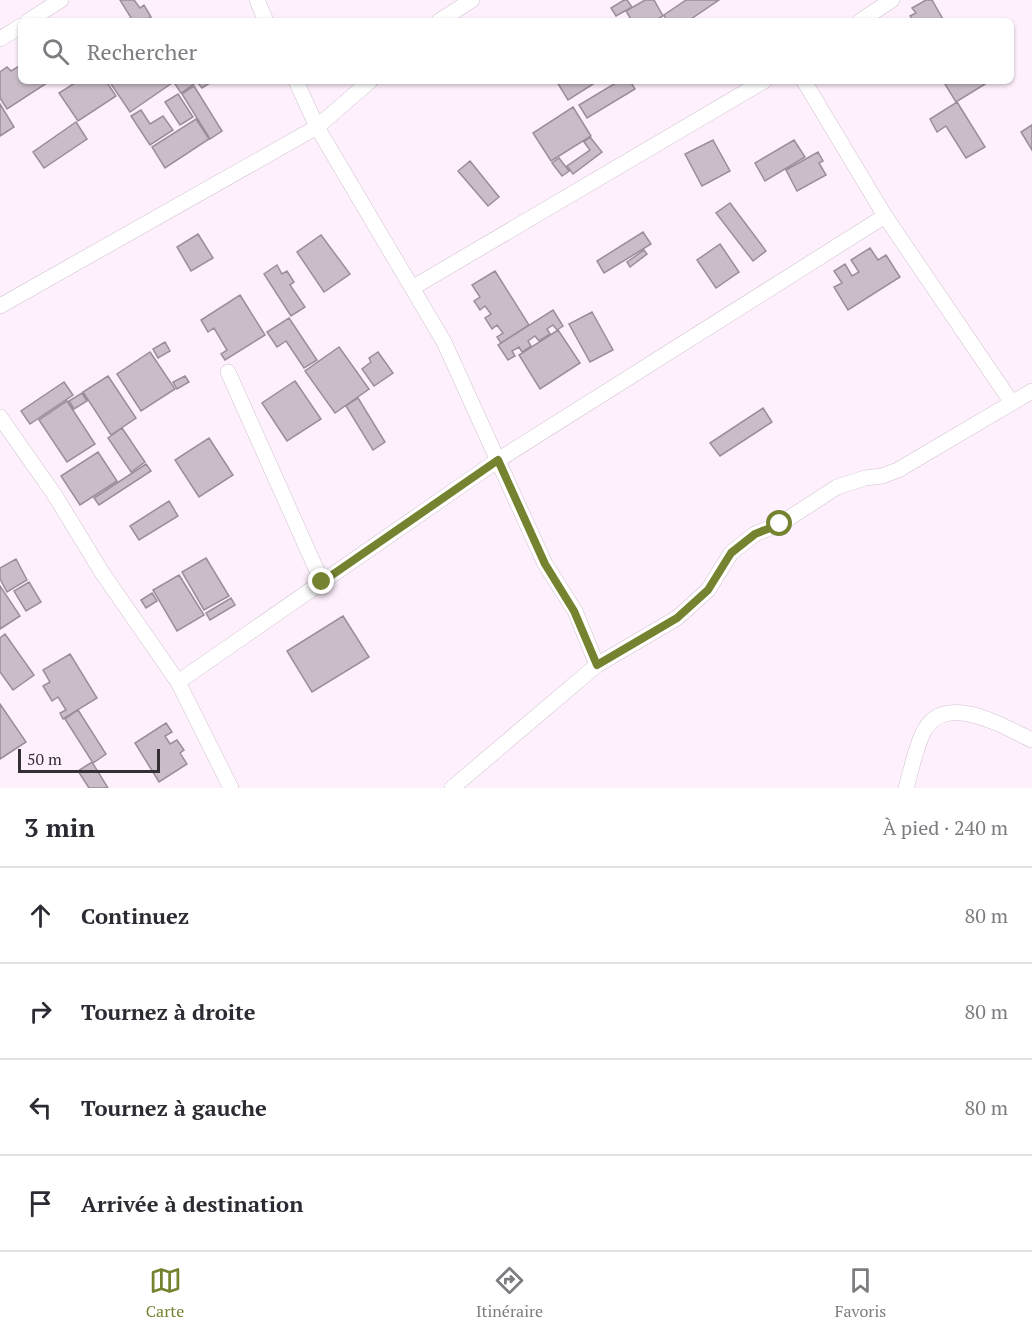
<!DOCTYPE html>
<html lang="fr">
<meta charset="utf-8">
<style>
body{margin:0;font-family:"PT Serif",serif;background:#f7f7f7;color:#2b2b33}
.scale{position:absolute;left:18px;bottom:15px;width:142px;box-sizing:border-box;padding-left:6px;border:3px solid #342f34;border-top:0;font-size:16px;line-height:21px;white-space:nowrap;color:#342f34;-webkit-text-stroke:4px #fef0fd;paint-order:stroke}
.stop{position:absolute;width:18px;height:18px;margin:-14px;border:4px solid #758331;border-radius:50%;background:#fff}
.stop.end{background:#758331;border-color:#fff;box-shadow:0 2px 6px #0008}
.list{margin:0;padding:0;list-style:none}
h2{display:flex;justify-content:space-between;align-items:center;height:78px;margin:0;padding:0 24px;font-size:26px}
h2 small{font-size:20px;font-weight:400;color:#7c7c81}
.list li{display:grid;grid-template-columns:39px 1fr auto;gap:18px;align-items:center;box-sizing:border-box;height:96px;padding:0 24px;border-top:2px solid #e1e1e2}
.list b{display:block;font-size:22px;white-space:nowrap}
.list em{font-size:20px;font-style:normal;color:#7c7c81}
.icon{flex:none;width:33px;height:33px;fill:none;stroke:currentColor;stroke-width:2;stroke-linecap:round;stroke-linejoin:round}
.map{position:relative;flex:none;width:1032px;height:788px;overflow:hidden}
.search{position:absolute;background:#fff;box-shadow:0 2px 4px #0004;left:18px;right:18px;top:18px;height:66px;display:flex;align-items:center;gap:15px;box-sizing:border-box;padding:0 21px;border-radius:9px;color:#7c7c81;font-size:22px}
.sheet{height:462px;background:#fff}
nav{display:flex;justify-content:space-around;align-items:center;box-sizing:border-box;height:84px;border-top:2px solid #e1e1e2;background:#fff;font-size:16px;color:#7c7c81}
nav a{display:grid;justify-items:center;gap:3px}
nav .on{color:#758331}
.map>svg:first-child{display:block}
.building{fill:#cabdc9;stroke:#9b8d9a;stroke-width:1.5}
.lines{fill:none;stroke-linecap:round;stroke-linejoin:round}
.street-casing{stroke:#d0c2cf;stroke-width:16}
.street{stroke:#fff;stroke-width:15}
.route{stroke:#758331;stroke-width:8}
</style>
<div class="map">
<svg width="1032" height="788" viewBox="0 0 1032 788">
<rect width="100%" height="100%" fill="#fef0fd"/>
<path class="building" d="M120,0H134L140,8L144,5L151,17L147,19L148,21H133Z
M624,0H627L632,7L616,16L611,8Z
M645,0H654L663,16L654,21H632L626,11Z
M686,0H719L688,21H667L664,15Z
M926,0H932L944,21H914L910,16L916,13L912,8Z
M21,65V81H50L7,109L0,98V72L7,67L11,71Z
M78,81H106L116,96L78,121L59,93Z
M109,81H171L172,83L130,112Z
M173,81H213L202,88L197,82L181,93Z
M559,81H598L568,100L557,82Z
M619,81H630L635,89L587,118L579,105Z
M943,81H965L966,83L990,81L956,102Z
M194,86L222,131L210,139L182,94Z
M178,94L193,117L180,125L165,102Z
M957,102L985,147L966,158L946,126L937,132L930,119Z
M0,104L14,127L0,136Z
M573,107L591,136L551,161L533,133Z
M141,110L150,124L163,116L173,130L150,145L131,116Z
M196,119L209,139L165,168L152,147Z
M76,122L87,139L44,168L33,152Z
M1032,125V150L1021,132Z
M590,137L602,152L573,174L567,166L590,150L584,142Z
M713,140L730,171L702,186L685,154Z
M794,140L805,157L765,181L755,163Z
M818,152L823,161L819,163L826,175L797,191L786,170Z
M559,158L569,171L562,176L552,163Z
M470,161L499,197L488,206L458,171Z
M730,203L766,251L753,261L716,213Z
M643,232L651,244L604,273L597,261Z
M198,234L213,258L191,271L177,247Z
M321,235L350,274L324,292L297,252Z
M720,244L739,272L716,288L697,260Z
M870,248L878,260L886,255L900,277L848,310L834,287L842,283L834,271L845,264L852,276L859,272L851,260Z
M644,250L647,254L630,267L627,262Z
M277,265L282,274L287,271L294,282L290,285L305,307L291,316L264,274Z
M495,271L529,325L501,343L497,337L503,333L497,325L492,329L485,318L491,314L485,306L480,310L474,301L480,297L472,285Z
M240,295L265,335L225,360L221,354L227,350L214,328L208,332L201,320Z
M553,310L563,326L557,330L553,325L547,329L550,334L539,341L535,336L528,341L531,346L522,352L519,347L512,351L515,356L508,360L498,345Z
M592,312L613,350L590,362L569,324Z
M289,318L317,360L304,368L286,341L277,347L267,332Z
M558,330L580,363L540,389L519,355Z
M165,342L170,351L158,358L153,349Z
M339,347L369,389L335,413L305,371Z
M150,352L175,389L141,411L117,374Z
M378,352L393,373L374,386L362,369L371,362L369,358Z
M108,376L136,418L111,435L83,392Z
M185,376L189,382L177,389L173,382Z
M295,381L321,419L287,441L262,403Z
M64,382L73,395L30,424L21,411Z
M82,393L87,401L74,409L69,401Z
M358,398L385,442L373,450L346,406Z
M67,401L95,444L67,462L39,420Z
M763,408L772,422L720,456L710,443Z
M122,428L145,462L131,472L108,438Z
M209,438L233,475L199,497L175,460Z
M98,452L117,481L80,505L61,476Z
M146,464L151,471L99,505L94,498Z
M169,501L178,516L139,540L130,526Z
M206,558L229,596L204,610L182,572Z
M16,559L27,580L7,592L0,579V568Z
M179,575L204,615L177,631L153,590Z
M29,582L41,602L26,611L14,591Z
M0,586L20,616L0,629Z
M152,593L157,601L146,608L141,600Z
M231,598L235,605L210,620L206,613Z
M343,616L369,657L312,692L287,651Z
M5,634L34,675L13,690L0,672V638Z
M70,654L97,698L63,719L60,713L66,710L58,697L52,701L43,686L50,682L43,670Z
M0,704L26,742L0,759Z
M78,710L106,754L93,763L65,719Z
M166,723L172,732L165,736L170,744L177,740L184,750L180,753L187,764L159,782L135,743Z
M92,762L108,788H89L78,771Z"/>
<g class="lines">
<defs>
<path id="street" d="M257,0L266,21
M28,21L61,0
M439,21L472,0
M860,21L892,0
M0,39L21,26
M296,81L317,127L444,342L545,564L575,611L597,665L452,788
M804,81L885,216L1012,403
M412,288L764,81
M0,306L317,127L370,81
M228,372L322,582
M0,417L54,494L103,574L178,682L231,788
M597,665L677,618L708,590L731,553L755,534L780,524L837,487L865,478L882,476L898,470L1032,391
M178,682L498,460L885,216
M906,788C911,771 915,751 922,735C942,689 1002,726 1032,740"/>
</defs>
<use href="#street" class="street-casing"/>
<use href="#street" class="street"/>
</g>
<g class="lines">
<path class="route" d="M322,582L498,460L545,564L574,611L597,665L677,618L708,590L731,553L755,534L780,524"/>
</g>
</svg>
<div class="scale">50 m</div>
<div class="stop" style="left:780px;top:524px"></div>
<div class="stop end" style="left:322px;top:582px"></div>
<div class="search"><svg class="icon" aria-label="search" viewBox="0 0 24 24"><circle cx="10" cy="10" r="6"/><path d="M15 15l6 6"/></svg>Rechercher</div>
</div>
<section class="sheet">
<h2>3 min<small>À pied · 240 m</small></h2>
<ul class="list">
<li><svg class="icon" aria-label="ahead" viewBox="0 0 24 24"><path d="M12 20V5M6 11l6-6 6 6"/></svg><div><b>Continuez</b></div><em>80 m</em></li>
<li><svg class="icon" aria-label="right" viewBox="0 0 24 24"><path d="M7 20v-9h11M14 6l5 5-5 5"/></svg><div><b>Tournez à droite</b></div><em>80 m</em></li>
<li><svg class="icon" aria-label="left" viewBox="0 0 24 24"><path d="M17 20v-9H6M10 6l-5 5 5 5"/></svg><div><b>Tournez à gauche</b></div><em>80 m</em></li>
<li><svg class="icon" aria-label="arrive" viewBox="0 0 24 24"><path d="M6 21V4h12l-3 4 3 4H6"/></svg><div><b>Arrivée à destination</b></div></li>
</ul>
</section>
<nav>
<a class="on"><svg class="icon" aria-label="map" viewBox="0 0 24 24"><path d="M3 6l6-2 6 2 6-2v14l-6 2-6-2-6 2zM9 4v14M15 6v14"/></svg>Carte</a>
<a><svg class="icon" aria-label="directions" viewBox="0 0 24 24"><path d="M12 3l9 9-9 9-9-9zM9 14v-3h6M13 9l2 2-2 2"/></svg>Itinéraire</a>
<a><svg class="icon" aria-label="saved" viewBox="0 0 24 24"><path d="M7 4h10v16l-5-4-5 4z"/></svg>Favoris</a>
</nav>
